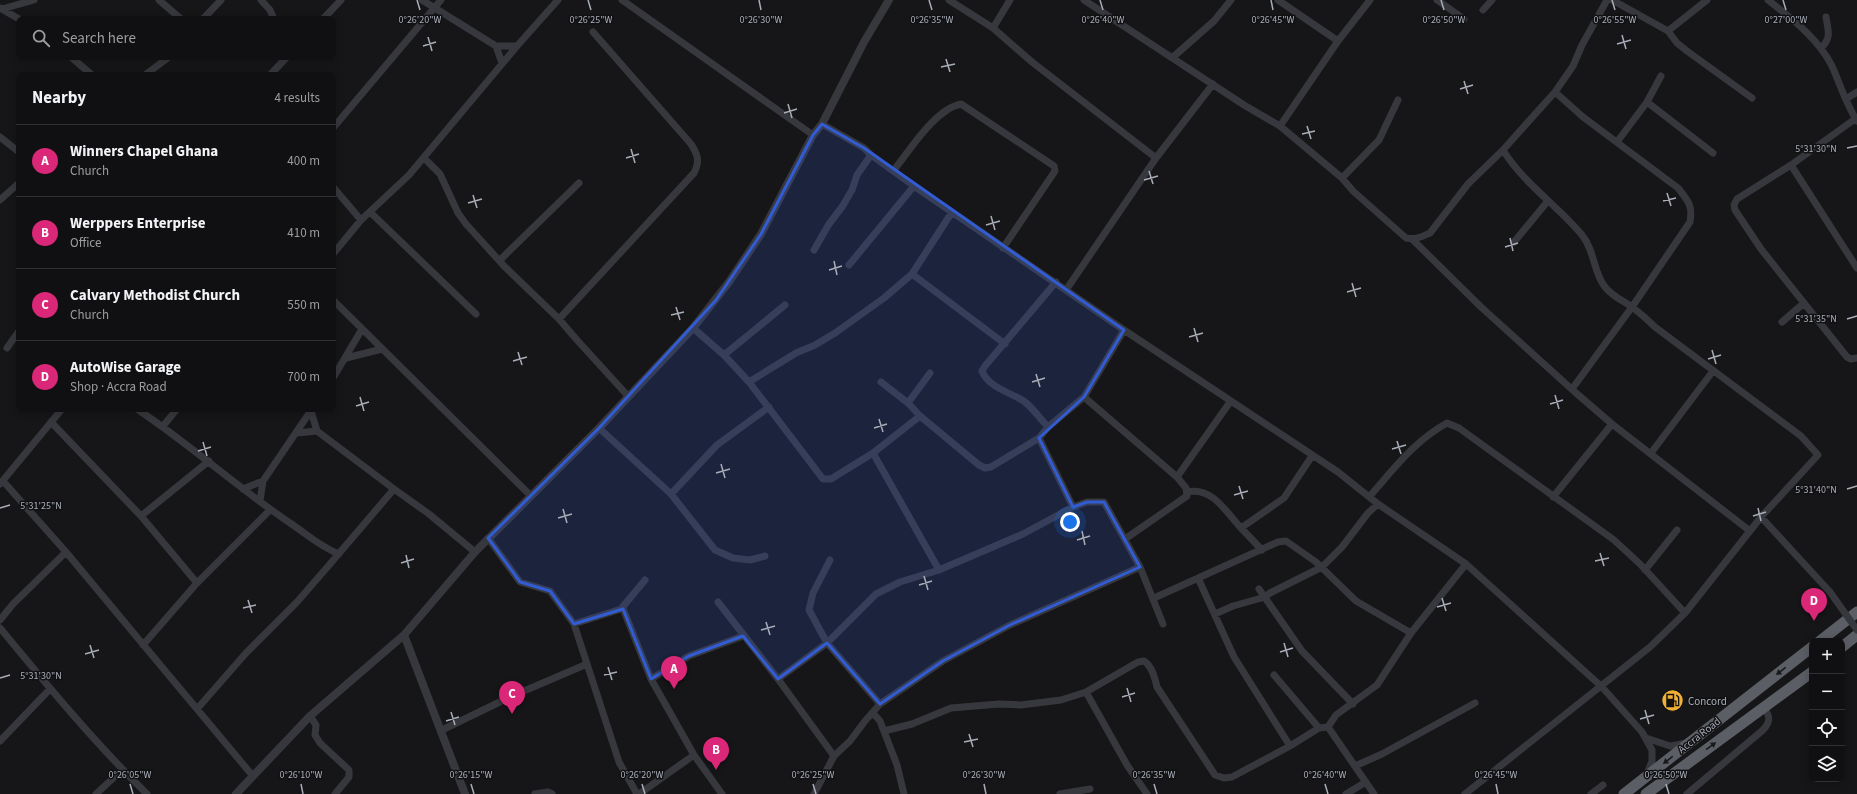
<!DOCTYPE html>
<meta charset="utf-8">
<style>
body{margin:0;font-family:"Source Sans 3",sans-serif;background:#19191b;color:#f1f3f6}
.controls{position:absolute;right:12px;bottom:12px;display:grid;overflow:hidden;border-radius:8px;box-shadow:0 2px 10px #0003}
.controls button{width:36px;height:36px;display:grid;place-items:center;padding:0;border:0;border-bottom:1px solid #303032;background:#101012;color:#f1f3f6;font:20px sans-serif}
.you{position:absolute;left:1070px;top:522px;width:14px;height:14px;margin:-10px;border:3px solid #fff;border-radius:50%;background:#1a73e8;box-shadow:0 0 0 6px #1a73e833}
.badge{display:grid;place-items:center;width:26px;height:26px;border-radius:50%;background:#db2777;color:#fff;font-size:13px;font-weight:700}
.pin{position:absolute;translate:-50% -33px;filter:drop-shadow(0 1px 2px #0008)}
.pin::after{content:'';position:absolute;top:21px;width:14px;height:12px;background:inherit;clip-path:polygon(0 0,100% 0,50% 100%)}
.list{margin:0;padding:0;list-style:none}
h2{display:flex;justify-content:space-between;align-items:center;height:52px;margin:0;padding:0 16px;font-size:17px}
h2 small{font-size:13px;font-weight:400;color:#9c9d9f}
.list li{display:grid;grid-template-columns:26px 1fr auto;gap:12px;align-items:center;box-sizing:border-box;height:72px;padding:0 16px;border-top:1px solid #303032}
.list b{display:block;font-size:15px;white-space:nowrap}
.list p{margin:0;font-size:13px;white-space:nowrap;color:#9c9d9f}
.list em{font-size:13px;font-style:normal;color:#9c9d9f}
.icon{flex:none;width:22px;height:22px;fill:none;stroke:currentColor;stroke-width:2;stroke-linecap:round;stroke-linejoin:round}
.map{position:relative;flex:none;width:1857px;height:794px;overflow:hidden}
.search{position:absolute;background:#101012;box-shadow:0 2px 10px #0003;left:16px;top:16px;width:320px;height:44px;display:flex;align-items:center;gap:10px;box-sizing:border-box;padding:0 14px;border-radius:8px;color:#9c9d9f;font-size:15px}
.panel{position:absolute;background:#101012;box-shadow:0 2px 10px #0003;left:16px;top:72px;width:320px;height:340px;border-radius:8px}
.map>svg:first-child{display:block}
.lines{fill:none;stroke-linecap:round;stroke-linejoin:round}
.minor{stroke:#37383d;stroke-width:7}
.tertiary{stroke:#37383d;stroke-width:8}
.trunk{stroke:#5b5e65;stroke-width:11}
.minor-bridge{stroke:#37383d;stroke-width:7}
.oneway{fill:#18191b}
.marked{fill:#325cd3;fill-opacity:0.2;stroke:#325cd3;stroke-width:3;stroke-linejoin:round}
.ticks{fill:none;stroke:#a8adb8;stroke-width:1.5}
.labels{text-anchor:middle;stroke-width:3;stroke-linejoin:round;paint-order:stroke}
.poi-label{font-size:11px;fill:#a8adb8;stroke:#111113;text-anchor:start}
.street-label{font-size:11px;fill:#a8adb8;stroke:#111113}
.ticks-label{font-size:10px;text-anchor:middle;fill:#a8adb8;stroke:#111113;stroke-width:3;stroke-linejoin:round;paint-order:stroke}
</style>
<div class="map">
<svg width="1857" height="794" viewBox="0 0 1857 794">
<rect width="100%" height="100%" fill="#161618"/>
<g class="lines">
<path class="minor" d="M159,0L181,19
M261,0L270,10L274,19
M422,0L496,46L502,63
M622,0L813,135
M949,0L993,28L1032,62L1156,158
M1084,0L1244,105L1280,126L1338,41L1370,0
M1278,0L1338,41
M1437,0L1464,19
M1612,0L1668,31L1677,43L1687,51L1752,98
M1768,0C1792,19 1818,38 1832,66C1840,84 1846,104 1857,121
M0,8L19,19
M2,9L34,0
M1483,10L1492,0
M203,19L221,0
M323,19L341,0
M993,28L1010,0
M1668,31L1707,0
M496,46H517
M1821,48C1832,37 1828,31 1826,17
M71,57L92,75
M1172,58L1214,21L1231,0
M145,75L169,57
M270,75L287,57
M1555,92L1583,117L1678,188C1688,201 1693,205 1690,222L1632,307L1572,389
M1846,99L1857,92
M1647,102L1713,153
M1855,119L1791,165L1737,199L1734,205L1735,210L1761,249L1847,357L1851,359L1857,358
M822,124L864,148L871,155L914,186L1124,330L1338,472L1378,504L1466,564L1602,687L1642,732L1652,750V761L1647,774
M1280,126L1342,178L1353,191L1406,238C1415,240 1421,237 1430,233L1468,184L1503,150L1555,92L1573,66L1582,45L1607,0
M333,128L441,0
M0,137L19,152
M1617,142L1647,102L1661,76
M424,158L440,174L458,213L466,224L504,266L559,319L577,340L628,396
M1791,165L1857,268
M894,170C910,150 935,109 961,104L1054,166L1055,171L1003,248
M1342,178L1379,140L1398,100
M333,187L361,220
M0,200L19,183
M370,212L476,314
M1413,240L1481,307L1576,393L1612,424L1750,531
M1514,242L1547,202
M814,250L829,224L842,207L852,190L857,175L871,155
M333,254L361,220L409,175L517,46L558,0
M500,260L579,183
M849,265L914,186
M912,274L1005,344
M1066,290L1156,158L1213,84
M333,300L530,495
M559,319L694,173C700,161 698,155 691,144L593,32
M1782,322L1804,303
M693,328L724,355L749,382L823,479H831L873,453L920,416
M7,348L19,331
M724,355L785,305
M346,358L382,349
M333,378L362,329
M749,382L796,353L815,345L835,333L884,298L912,274L952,212
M881,382L908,403L920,416L979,465L985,468L991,467L1039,438L1048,427L1084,397L1124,330
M1084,397L1177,477L1186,488L1187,496L1125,539
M908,403L930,373
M137,409C191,445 239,489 293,525C309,536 321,547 339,554
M311,411L317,431L394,489
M51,422L141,516L197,583
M163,426L177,409
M1048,427C1041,420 1030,404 1022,400C1009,392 988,387 982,371L985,366L1056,282
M599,428L671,494L715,550L733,558L750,560L765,556
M297,433L317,431
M1039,438L1073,507
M873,453L939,570
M1651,453L1713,371
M1177,477L1230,402
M3,481L66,552L252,775
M0,484L62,409
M243,489L263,481
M1187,492C1212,486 1226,512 1241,528
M671,494L717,445L769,407
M1369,497C1394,469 1413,442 1447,423L1459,428L1614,540L1640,564L1685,613
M1553,497L1612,424
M260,501L263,481L312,409
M141,516L209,461
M1761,517L1830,592
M488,538L520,582L550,591L574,624L619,762L637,794
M1262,550L1241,528L1284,498L1312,456
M830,560L813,593L809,610L827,643L880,704
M1645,570L1677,530
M1198,578L1234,657L1290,746
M1259,589L1302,651L1353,704
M1154,598L1278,542L1286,541L1316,562L1356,601L1411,633
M718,602L778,679L834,756
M621,609L645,580
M1215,614L1233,606L1265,597L1270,593L1322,567L1342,547L1368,513L1378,504
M0,620L13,604L66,552
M574,624L621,609L624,611L651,679L694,755L722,794
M0,628C47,685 94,742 147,794
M143,645L197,583L270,510
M1274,675L1319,728
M651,679L689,656L743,636
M778,679L827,643L876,594L900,582L939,570L1023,534L1073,507L1087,502H1104L1140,567L1163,624
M1086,692L1127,765L1147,794
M197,709L246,653L297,602L330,564L394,489L429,514L475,552
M873,713L880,721L897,765L904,794
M310,716L316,725L315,735L320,743L349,770V777L335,794
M1328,727L1374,794
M442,730L510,697L587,664
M884,731L912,724L951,708L999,704L1021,705L1061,700L1086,692L1138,662L1144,661C1152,666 1155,678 1157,687L1215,775L1224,778L1232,777L1290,746L1319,728L1328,727L1336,715L1377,685L1411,633L1466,564
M1646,738L1670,746L1687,743
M0,741L50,689
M1355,766L1382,754L1475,703
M96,794L122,770
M535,794L548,792L552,794
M639,794L694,755
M814,794L834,756L850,741L865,721L880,704L943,661L1010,625L1140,567
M1060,794L1090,789
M1346,794L1366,782
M1465,794L1650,647L1685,613L1761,517L1818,455L1801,436L1655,327C1648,320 1640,313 1632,307C1622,300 1613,297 1605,287C1593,272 1595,251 1582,235C1557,205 1524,184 1503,150
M1591,794L1603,785
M1687,794L1763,730C1771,721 1770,717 1764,707"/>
<path class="tertiary" d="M236,794L310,716L404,635
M465,794L404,635L475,552L599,428L693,328L729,282L761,234L813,135L822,124L864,42L889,0"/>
<path class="trunk" d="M1820,641L1857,612
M1842,647L1857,635
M1624,794L1812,647
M1646,794L1812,672"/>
<path class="minor-bridge" d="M1830,592L1857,630"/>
</g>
<defs><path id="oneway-solid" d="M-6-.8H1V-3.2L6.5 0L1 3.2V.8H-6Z"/></defs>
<g class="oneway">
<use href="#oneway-solid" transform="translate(1781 671) rotate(142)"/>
<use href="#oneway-solid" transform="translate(1711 746) rotate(-36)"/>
<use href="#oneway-solid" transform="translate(1668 760) rotate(142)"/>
</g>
<path class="marked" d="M822,124L864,148L1124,330L1084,397L1039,438L1073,507L1087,502H1104L1140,567L1010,625L943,661L880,704L827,643L778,679L743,636L689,656L651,679L623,609L574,624L550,591L520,582L488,538L599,428L716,300L761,234L813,135Z"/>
<path class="ticks" d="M417,0L420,10M588,0L591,10M759,0L761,10M929,0L932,10M1100,0L1103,10M1271,0L1273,10M1441,0L1444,10M1612,0L1615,10M1783,0L1786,10M1622,35L1626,49M428,37L432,51M1617,44L1631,40M423,46L436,42M946,59L950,72M941,67L955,64M1464,81L1468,94M1460,89L1473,85M788,104L792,118M784,113L797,109M1307,126L1311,139M1302,134L1315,131M1847,148L1857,146M631,149L635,163M626,158L639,154M1149,171L1153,184M1144,180L1158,176M1667,193L1671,206M473,195L477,208M1663,201L1676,198M468,203L482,199M991,216L995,230M986,225L1000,221M1510,238L1513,251M1505,247L1518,243M834,261L837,275M829,270L842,266M1352,283L1356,297M1347,292L1361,288M676,307L680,320M671,315L684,312M1847,319L1857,316M1194,328L1198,342M1189,337L1203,333M1712,350L1716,364M518,352L522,365M1708,359L1721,355M513,361L527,357M1036,374L1040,387M1032,382L1045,378M1555,395L1559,409M360,397L364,411M1550,404L1563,400M356,406L369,402M879,419L883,432M874,428L887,424M1397,441L1401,454M203,442L207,456M1392,449L1406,445M198,451L211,447M721,464L725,478M716,473L730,469M1239,486L1243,499M1847,489L1857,486M1234,495L1248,491M0,508L10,505M1758,508L1761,521M563,509L567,523M1753,516L1766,512M558,518L572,514M1082,531L1085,545M1077,540L1090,536M1600,553L1604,566M406,555L409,568M1595,561L1609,558M401,563L414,559M924,576L928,590M919,585L932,581M1442,598L1446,611M248,600L252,613M1437,607L1451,603M243,608L256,605M766,622L770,635M761,630L775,626M1284,643L1288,657M90,645L94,658M1280,652L1293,648M85,654L99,650M608,667L612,680M604,675L617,672M0,678L10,675M1127,688L1131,702M1122,697L1135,693M1645,710L1649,724M451,712L455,725M1640,719L1654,715M446,721L459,717M969,734L973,747M964,742L978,739M130,784L133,794M301,784L303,794M471,784L474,794M642,784L645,794M813,784L816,794M984,784L986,794M1154,784L1157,794M1325,784L1328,794M1496,784L1498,794M1666,784L1669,794"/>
<defs>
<symbol id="fuel-disc" viewBox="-11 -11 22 22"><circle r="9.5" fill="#f2b134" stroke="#111113"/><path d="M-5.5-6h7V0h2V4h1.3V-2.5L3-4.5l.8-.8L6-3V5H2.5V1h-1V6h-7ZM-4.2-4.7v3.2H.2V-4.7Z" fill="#111"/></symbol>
</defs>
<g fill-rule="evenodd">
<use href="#fuel-disc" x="1660" y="688" width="25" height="25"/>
</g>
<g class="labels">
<g class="poi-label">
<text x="1688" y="705">Concord</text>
</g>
<g class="street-label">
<text transform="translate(1699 735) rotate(-38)" y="4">Accra Road</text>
</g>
</g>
<g class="ticks-label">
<text x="420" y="23">0°26'20"W</text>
<text x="591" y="23">0°26'25"W</text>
<text x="761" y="23">0°26'30"W</text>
<text x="932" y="23">0°26'35"W</text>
<text x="1103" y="23">0°26'40"W</text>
<text x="1273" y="23">0°26'45"W</text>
<text x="1444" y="23">0°26'50"W</text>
<text x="1615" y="23">0°26'55"W</text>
<text x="1786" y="23">0°27'00"W</text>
<text x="1816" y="152">5°31'30"N</text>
<text x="1816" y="322">5°31'35"N</text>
<text x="1816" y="493">5°31'40"N</text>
<text x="41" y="509">5°31'25"N</text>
<text x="41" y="679">5°31'30"N</text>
<text x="130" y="778">0°26'05"W</text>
<text x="301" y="778">0°26'10"W</text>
<text x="471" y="778">0°26'15"W</text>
<text x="642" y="778">0°26'20"W</text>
<text x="813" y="778">0°26'25"W</text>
<text x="984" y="778">0°26'30"W</text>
<text x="1154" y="778">0°26'35"W</text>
<text x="1325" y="778">0°26'40"W</text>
<text x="1496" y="778">0°26'45"W</text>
<text x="1666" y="778">0°26'50"W</text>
</g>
</svg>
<div class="controls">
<button>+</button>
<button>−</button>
<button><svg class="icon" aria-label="locate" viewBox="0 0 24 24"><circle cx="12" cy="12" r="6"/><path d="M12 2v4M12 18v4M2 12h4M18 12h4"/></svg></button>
<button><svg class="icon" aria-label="layers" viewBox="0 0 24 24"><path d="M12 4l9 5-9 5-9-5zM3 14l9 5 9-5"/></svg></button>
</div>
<div class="you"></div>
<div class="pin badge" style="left:674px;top:689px">A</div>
<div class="pin badge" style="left:716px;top:770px">B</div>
<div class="pin badge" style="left:512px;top:714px">C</div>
<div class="pin badge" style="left:1814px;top:621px">D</div>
<div class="search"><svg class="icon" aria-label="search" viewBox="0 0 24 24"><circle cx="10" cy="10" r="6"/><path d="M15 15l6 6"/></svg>Search here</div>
<section class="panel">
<h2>Nearby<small>4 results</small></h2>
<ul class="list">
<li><span class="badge">A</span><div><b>Winners Chapel Ghana</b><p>Church</p></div><em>400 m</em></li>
<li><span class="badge">B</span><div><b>Werppers Enterprise</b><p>Office</p></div><em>410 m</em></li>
<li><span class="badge">C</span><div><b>Calvary Methodist Church</b><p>Church</p></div><em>550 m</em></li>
<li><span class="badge">D</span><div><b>AutoWise Garage</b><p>Shop · Accra Road</p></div><em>700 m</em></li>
</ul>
</section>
</div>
